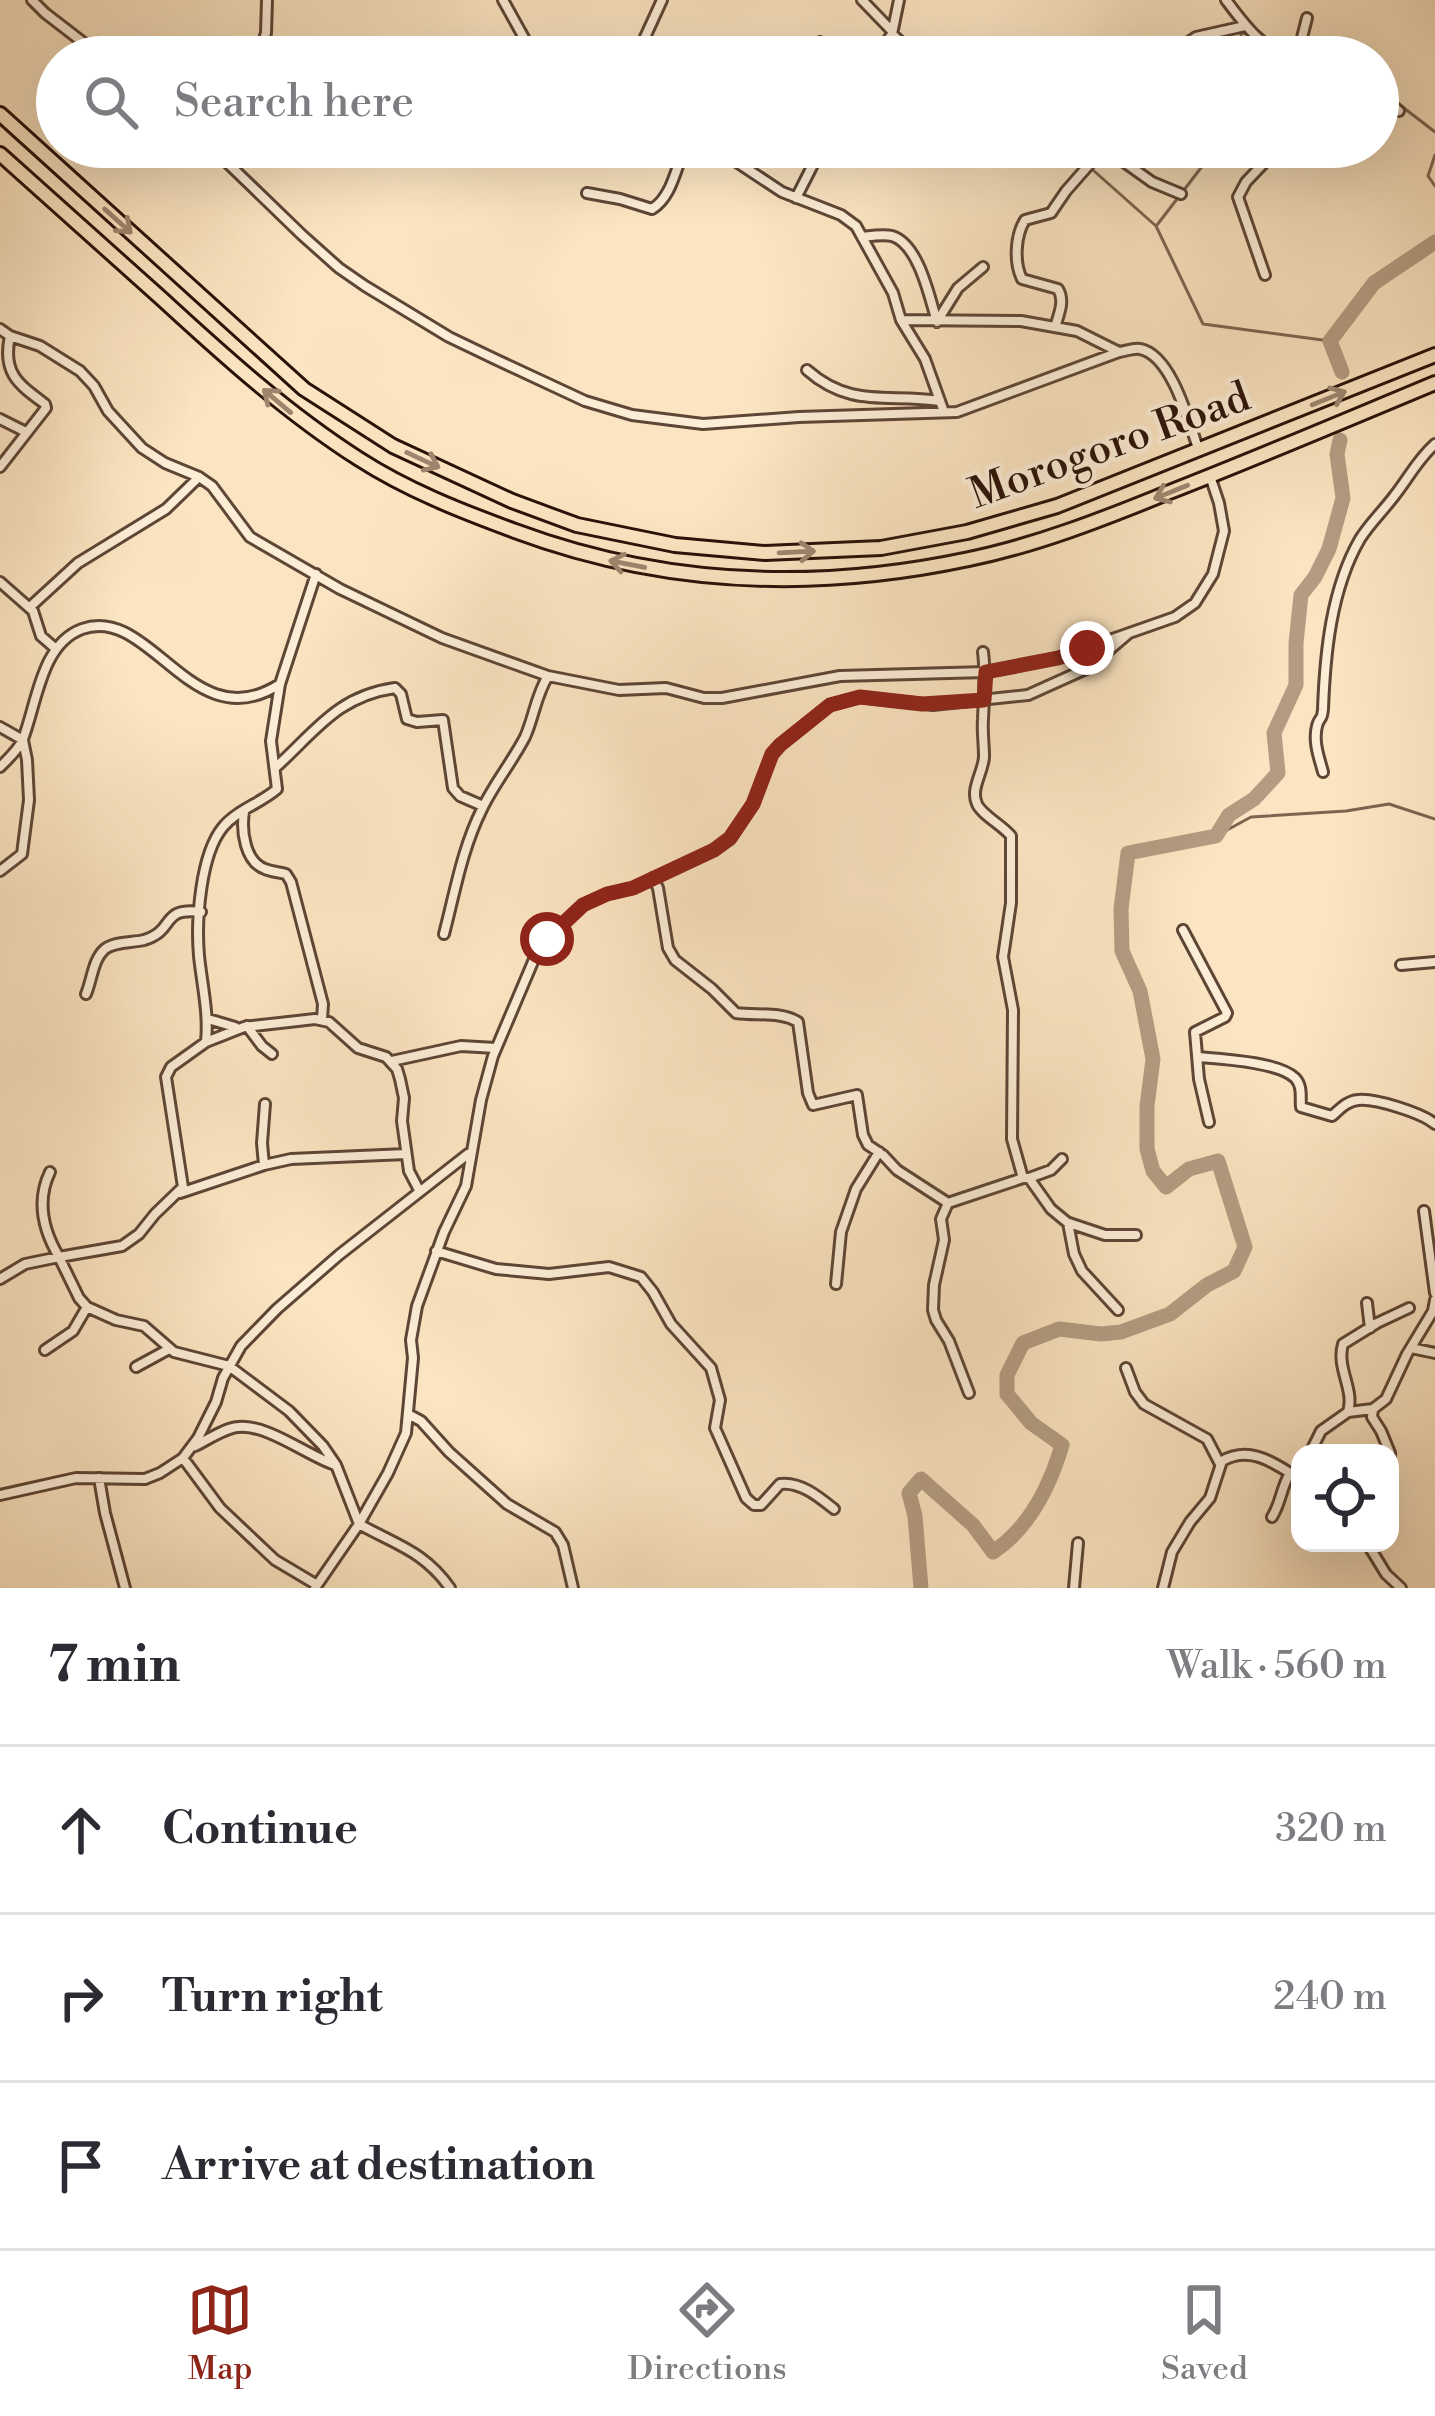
<!DOCTYPE html>
<meta charset="utf-8">
<style>
body{margin:0;font-family:"Libre Bodoni",serif;background:#f7f7f7;color:#2b2b33}
.controls{position:absolute;right:36px;bottom:36px;display:grid;overflow:hidden;border-radius:24px;box-shadow:0 12px 48px #0002}
.controls button{width:108px;height:108px;display:grid;place-items:center;padding:0;border:0;border-bottom:3px solid #e1e1e2;background:#fff;color:#2b2b33;font:60px sans-serif}
.stop{position:absolute;width:36px;height:36px;margin:-27px;border:9px solid #8f2418;border-radius:50%;background:#fff}
.stop.end{background:#8f2418;border-color:#fff;box-shadow:0 3px 12px #0008}
.list{margin:0;padding:0;list-style:none}
h2{display:flex;justify-content:space-between;align-items:center;height:156px;margin:0;padding:0 48px;font-size:51px}
h2 small{font-size:39px;font-weight:400;color:#7c7c81}
.list li{display:grid;grid-template-columns:78px 1fr auto;gap:36px;align-items:center;box-sizing:border-box;height:168px;padding:0 48px;border-top:3px solid #e1e1e2}
.list b{display:block;font-size:45px;white-space:nowrap}
.list em{font-size:39px;font-style:normal;color:#7c7c81}
.icon{flex:none;width:66px;height:66px;fill:none;stroke:currentColor;stroke-width:2;stroke-linecap:round;stroke-linejoin:round}
.map{position:relative;flex:none;width:1435px;height:1588px;overflow:hidden}
.search{position:absolute;background:#fff;box-shadow:0 12px 48px #0002;left:36px;right:36px;top:36px;height:132px;display:flex;align-items:center;gap:30px;box-sizing:border-box;padding:0 42px;border-radius:66px;color:#7c7c81;font-size:45px}
.sheet{height:660px;background:#fff}
nav{display:flex;justify-content:space-around;align-items:center;box-sizing:border-box;height:168px;border-top:3px solid #e1e1e2;background:#fff;font-size:33px;color:#7c7c81}
nav a{display:grid;justify-items:center;gap:6px}
nav .on{color:#8f2418}
.map>svg:first-child{display:block}
.lines{fill:none;stroke-linecap:round;stroke-linejoin:round}
.stream{stroke:#7d6451;stroke-width:3}
.river{stroke:#b49c82;stroke-width:15}
.minor-casing{stroke:#5e4636;stroke-width:14}
.trunk-casing{stroke:#2a1108;stroke-width:18}
.minor{stroke:#fcedd7;stroke-width:8}
.trunk{stroke:#fbe4c1;stroke-width:12}
.oneway{stroke:#9d856e}
.route{stroke:#8f2418;stroke-width:15}
.labels{text-anchor:middle;stroke-width:9;stroke-linejoin:round;paint-order:stroke}
.street-label{font-size:42px;fill:#2a1108;stroke:#fcedd7}
</style>
<div class="map">
<svg width="1435" height="1588" viewBox="0 0 1435 1588">
<rect width="100%" height="100%" fill="#fbe4c1"/>
<filter id="stains"><feTurbulence type="fractalNoise" baseFrequency=".00167" numOctaves="4"/><feColorMatrix values="0 0 0 0 .2 0 0 0 0 .09 0 0 0 0 .02 0 0 0 .5 -.17"/></filter>
<radialGradient id="worn" r=".72"><stop offset=".6" stop-color="#630" stop-opacity="0"/><stop offset="1" stop-color="#630" stop-opacity=".3"/></radialGradient>
<g class="lines">
<path class="stream" d="M1260,36L1280,41L1311,57
M1241,57V33L1251,34
M1378,88L1435,132
M1067,147L1156,226L1203,324L1330,341
M1435,155L1428,176L1435,186
M1157,225L1217,147
M1216,836L1251,817L1346,811L1389,804L1435,819"/>
<path class="river" d="M1342,372L1330,341L1374,283L1435,242
M921,1588L915,1516L909,1493L921,1479L973,1525L993,1552C1029,1528 1050,1486 1062,1445L1031,1423L1007,1394V1375L1023,1343L1059,1329L1101,1334L1121,1332L1170,1314L1207,1285L1234,1271L1245,1247L1218,1161L1189,1169L1166,1187L1153,1171L1147,1149V1106L1153,1059L1140,991L1122,951L1121,909L1128,853L1216,836L1229,815L1254,799L1278,773L1274,733L1296,685V643L1301,595L1315,577L1329,549L1343,498L1337,454L1340,440"/>
<defs>
<path id="minor" d="M32,0L45,13L102,57
M503,0L529,47L551,57
M862,0L892,31
M1226,0C1244,24 1261,48 1290,57
M892,34L917,57
M820,42L846,57
M258,57L266,33L267,0
M636,57L662,0
M876,57L892,34L899,0
M1167,57L1196,37L1245,26
M1297,57L1307,18
M1378,93L1399,111
M211,147L302,235L339,268L365,286L449,337L497,360L585,401L632,415L703,424L799,417L957,412L1119,352C1126,351 1133,348 1140,349C1172,355 1189,423 1199,451
M714,147L782,192L841,215L856,226L893,293L901,320L925,359L944,412
M587,193L620,199L652,209C672,197 676,167 685,147
M796,198L822,147
M862,237C871,236 883,234 892,236C919,244 930,299 937,322
M1265,275L1238,197L1246,182L1279,147
M902,320L1021,321L1077,331L1119,352
M938,320L958,288L983,267
M1055,327C1059,314 1065,301 1058,289L1022,279C1014,263 1015,236 1025,220L1051,213L1066,191L1102,150L1124,162L1152,182L1181,194
M0,329L10,336L40,346L80,371L94,386L108,411L142,448L165,463L199,477L212,486L250,537L340,589L442,638L548,676L619,690L666,688L704,698H722L840,676L986,672L1058,658L1175,617L1195,603L1213,574L1224,531L1219,503L1210,476
M807,370C851,409 889,393 940,401
M0,419L26,432
M0,467L46,408L45,404C18,384 2,373 10,336
M0,582L33,611L41,636L56,649
M30,607L78,563L166,509L199,477
M0,727L23,740L27,760L29,800L22,854L0,871
M0,767C8,759 19,749 23,739C37,703 41,644 82,629C151,604 192,741 280,684
M275,768C315,732 337,696 395,688L401,694L407,719L417,722L443,720L453,788L460,796L483,806
M1323,772C1319,757 1313,742 1317,726C1320,715 1322,722 1323,709C1325,654 1331,589 1360,539C1370,523 1384,510 1395,495C1409,477 1418,459 1435,444
M244,812C241,831 245,862 265,869C272,872 279,872 286,874L291,882L323,1004L322,1019
M653,878L658,888L668,948L675,960L712,989L736,1013C756,1016 781,1011 798,1022L808,1093L813,1105L857,1095L863,1135L868,1145L883,1155L897,1170L948,1203L1023,1178L1012,1139L1013,1010L1003,957L1011,903V836C1003,826 981,814 977,804C970,789 983,773 984,757C984,744 982,731 983,719C984,695 986,675 983,652
M1183,930L1227,1013L1225,1017L1195,1032L1199,1079L1209,1122
M444,934C455,892 462,849 482,809C494,784 512,762 525,737C534,717 536,695 548,676
M1401,965L1435,962
M86,994C92,980 93,959 105,949C115,941 132,943 144,940C177,930 159,907 201,912
M208,1019L235,1027
M247,1026L262,1046L272,1054
M206,1042L244,1027L315,1019L329,1022L358,1048L386,1057L397,1069L400,1079L404,1098L402,1121L409,1171L419,1190
M1198,1057C1221,1059 1279,1062 1295,1078C1303,1086 1300,1098 1301,1107L1332,1116C1340,1109 1347,1101 1358,1100C1375,1098 1422,1113 1435,1124
M392,1061L461,1046L496,1048
M264,1165L262,1143L265,1104
M50,1172C36,1201 43,1230 59,1257L122,1246L139,1234L155,1214L183,1187L166,1077L171,1067L206,1042C209,1013 202,985 199,956C196,921 200,855 223,827C237,810 261,803 277,789L271,741L280,684L316,574
M1023,1178H1029L1051,1209L1068,1223L1074,1254L1082,1271L1118,1310
M1029,1178L1051,1170L1062,1159
M180,1193L264,1165L291,1159L406,1154
M948,1203L941,1219L944,1240L934,1285L933,1310L936,1320L949,1341L969,1393
M1424,1211L1435,1293
M1069,1223L1105,1235H1136
M436,1251L496,1269L549,1274L609,1267L641,1277L653,1292L671,1324L711,1368L720,1400L715,1428L746,1498L754,1505H761L780,1484C800,1481 819,1497 834,1509
M0,1279L25,1264L59,1257L79,1298L87,1307L116,1320L144,1326L174,1352L229,1366L289,1411L323,1446L336,1465L359,1524C396,1545 424,1551 450,1588
M836,1284L841,1232L856,1189L879,1152
M1367,1303L1370,1328
M1411,1348L1435,1353
M45,1350L73,1331L87,1307
M136,1367L169,1349
M1126,1368L1135,1392L1144,1404L1207,1439L1220,1464
M1373,1409L1372,1417L1381,1431L1390,1453
M1348,1412C1355,1389 1336,1369 1343,1344L1377,1323L1409,1308
M408,1414L421,1421L449,1452L507,1504L555,1532L563,1545L573,1588
M195,1446C208,1440 224,1428 238,1427C268,1424 306,1455 335,1465
M1310,1453L1321,1431L1348,1412L1373,1409L1386,1399L1407,1354L1433,1311L1435,1300
M1390,1454V1467
M183,1458L220,1508L275,1560L317,1585
M99,1478L105,1513L125,1588
M0,1495L76,1478L145,1479L160,1473L183,1458L198,1438L216,1402L223,1378L241,1346L277,1309L339,1255L468,1154
M1272,1517C1281,1503 1281,1488 1290,1473
M1367,1543L1386,1574L1401,1588
M315,1588L359,1524L388,1473L406,1433L413,1358L411,1340L417,1306L444,1232L466,1186L481,1100L493,1056L535,957L546,939L583,905L607,894L633,888L714,850L730,839L753,804L772,754L780,745L830,705L859,697L933,705L1028,695L1088,668L1128,634
M1074,1588L1078,1543
M1163,1588L1172,1552L1190,1522L1210,1498L1222,1461C1247,1447 1268,1459 1290,1473L1300,1470"/>
<path id="trunk" d="M0,114L304,389L393,446L512,501L577,525L675,545L765,553L881,548L967,532L1057,506L1435,355
M0,154C54,202 108,250 162,299C224,356 287,413 359,459C407,490 461,511 515,531C663,586 814,592 969,559C1037,545 1103,519 1167,493C1257,458 1346,420 1435,383"/>
</defs>
<use href="#minor" class="minor-casing"/>
<use href="#trunk" class="trunk-casing"/>
<use href="#minor" class="minor"/>
<use href="#trunk" class="trunk"/>
</g>
<defs><path id="oneway-shaft" d="M-6 0H5M1.5-3L5.5 0L1.5 3" fill="none" stroke-width="1.6" stroke-linecap="round" stroke-linejoin="round" transform="scale(3)"/></defs>
<g class="oneway">
<use href="#oneway-shaft" transform="translate(118 221) rotate(42)"/>
<use href="#oneway-shaft" transform="translate(1329 398) rotate(-22)"/>
<use href="#oneway-shaft" transform="translate(277 401) rotate(-140)"/>
<use href="#oneway-shaft" transform="translate(423 460) rotate(25)"/>
<use href="#oneway-shaft" transform="translate(1171 492) rotate(158)"/>
<use href="#oneway-shaft" transform="translate(797 552) rotate(-3)"/>
<use href="#oneway-shaft" transform="translate(627 564) rotate(-169)"/>
</g>
<g class="lines">
<path class="route" d="M547,939L583,905L607,894L633,888L714,850L730,838L753,804L772,754L780,745L830,705L860,697L922,704L984,700L986,672L1058,658L1087,648"/>
</g>
<g class="labels">
<g class="street-label">
<text transform="translate(1109 444) rotate(-20)" y="15">Morogoro Road</text>
</g>
</g>
<rect width="100%" height="100%" filter="url(#stains)"/>
<rect width="100%" height="100%" fill="url(#worn)"/>
</svg>
<div class="controls">
<button><svg class="icon" aria-label="locate" viewBox="0 0 24 24"><circle cx="12" cy="12" r="6"/><path d="M12 2v4M12 18v4M2 12h4M18 12h4"/></svg></button>
</div>
<div class="stop" style="left:547px;top:939px"></div>
<div class="stop end" style="left:1087px;top:648px"></div>
<div class="search"><svg class="icon" aria-label="search" viewBox="0 0 24 24"><circle cx="10" cy="10" r="6"/><path d="M15 15l6 6"/></svg>Search here</div>
</div>
<section class="sheet">
<h2>7 min<small>Walk · 560 m</small></h2>
<ul class="list">
<li><svg class="icon" aria-label="ahead" viewBox="0 0 24 24"><path d="M12 20V5M6 11l6-6 6 6"/></svg><div><b>Continue</b></div><em>320 m</em></li>
<li><svg class="icon" aria-label="right" viewBox="0 0 24 24"><path d="M7 20v-9h11M14 6l5 5-5 5"/></svg><div><b>Turn right</b></div><em>240 m</em></li>
<li><svg class="icon" aria-label="arrive" viewBox="0 0 24 24"><path d="M6 21V4h12l-3 4 3 4H6"/></svg><div><b>Arrive at destination</b></div></li>
</ul>
</section>
<nav>
<a class="on"><svg class="icon" aria-label="map" viewBox="0 0 24 24"><path d="M3 6l6-2 6 2 6-2v14l-6 2-6-2-6 2zM9 4v14M15 6v14"/></svg>Map</a>
<a><svg class="icon" aria-label="directions" viewBox="0 0 24 24"><path d="M12 3l9 9-9 9-9-9zM9 14v-3h6M13 9l2 2-2 2"/></svg>Directions</a>
<a><svg class="icon" aria-label="saved" viewBox="0 0 24 24"><path d="M7 4h10v16l-5-4-5 4z"/></svg>Saved</a>
</nav>
